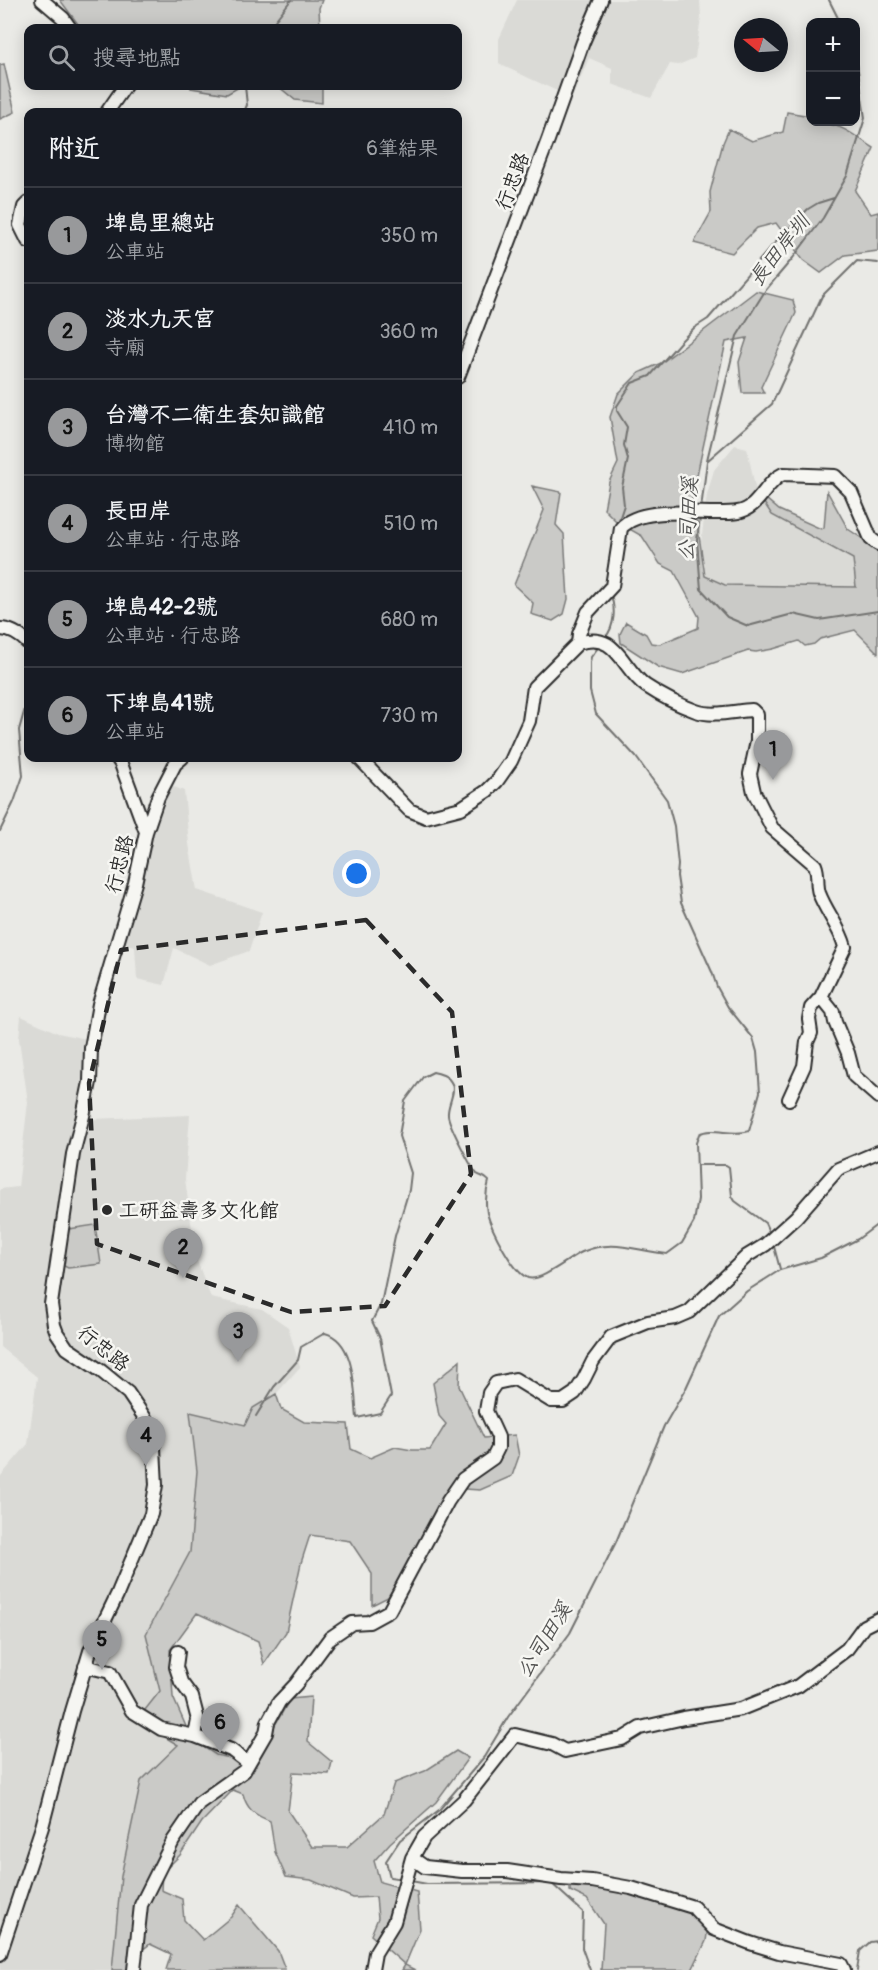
<!DOCTYPE html>
<html lang="zh-TW">
<meta charset="utf-8">
<style>
body{margin:0;font-family:Pangolin,"LXGW WenKai TC",sans-serif;background:#20242c;color:#f1f3f6}
.controls{position:absolute;right:18px;top:18px;display:grid;overflow:hidden;border-radius:12px;box-shadow:0 3px 15px #0003}
.controls button{width:54px;height:54px;display:grid;place-items:center;padding:0;border:0;border-bottom:2px solid #363941;background:#171b24;color:#f1f3f6;font:30px sans-serif}
.compass{position:absolute;left:734px;top:18px;width:54px;height:54px;border-radius:50%;background:#171b24;box-shadow:0 3px 15px #0003;rotate:288deg}
.you{position:absolute;left:357px;top:874px;width:21px;height:21px;margin:-15px;border:4px solid #fff;border-radius:50%;background:#1a73e8;box-shadow:0 0 0 9px #1a73e833}
.badge{display:grid;place-items:center;width:39px;height:39px;border-radius:50%;background:#98999b;color:#111;font-size:20px;font-weight:700}
.pin{position:absolute;translate:-50% -50px;filter:drop-shadow(0 2px 3px #0008)}
.pin::after{content:'';position:absolute;top:32px;width:21px;height:18px;background:inherit;clip-path:polygon(0 0,100% 0,50% 100%)}
.list{margin:0;padding:0;list-style:none}
h2{display:flex;justify-content:space-between;align-items:center;height:78px;margin:0;padding:0 24px;font-size:26px}
h2 small{font-size:20px;font-weight:400;color:#9ea1a6}
.list li{display:grid;grid-template-columns:39px 1fr auto;gap:18px;align-items:center;box-sizing:border-box;height:96px;padding:0 24px;border-top:2px solid #363941}
.list b{display:block;font-size:22px;white-space:nowrap}
.list p{margin:0;font-size:20px;white-space:nowrap;color:#9ea1a6}
.list em{font-size:20px;font-style:normal;color:#9ea1a6}
.icon{flex:none;width:33px;height:33px;fill:none;stroke:currentColor;stroke-width:2;stroke-linecap:round;stroke-linejoin:round}
.map{position:relative;flex:none;width:878px;height:1970px;overflow:hidden}
.search{position:absolute;background:#171b24;box-shadow:0 3px 15px #0003;left:24px;top:24px;width:438px;height:66px;display:flex;align-items:center;gap:15px;box-sizing:border-box;padding:0 21px;border-radius:12px;color:#9ea1a6;font-size:22px}
.panel{position:absolute;background:#171b24;box-shadow:0 3px 15px #0003;left:24px;top:108px;width:438px;height:654px;border-radius:12px}
.map>svg:first-child{display:block}
.built{fill:#dadad6}
.green{fill:#cacac7;stroke:#7a7a79;stroke-width:1.5}
.lines{fill:none;stroke-linecap:round;stroke-linejoin:round}
.stream{stroke:#727270;stroke-width:2}
.minor-casing{stroke:#2b2b2b;stroke-width:16}
.minor{stroke:#f6f6f2;stroke-width:12}
.marked{fill:none;stroke:#2b2b2b;stroke-width:4.5;stroke-dasharray:12 8;stroke-linejoin:round}
.poi-dot{fill:#2b2b2b;stroke:#f6f6f2;stroke-width:2}
.labels{text-anchor:middle;stroke-width:5;stroke-linejoin:round;paint-order:stroke}
.street-label{font-size:20px;fill:#2b2b2b;stroke:#f6f6f2}
.poi-label{font-size:20px;fill:#2b2b2b;stroke:#f6f6f2;text-anchor:start}
.water-label{font-size:21px;font-style:italic;fill:#545453;stroke:#f6f6f2}
</style>
<div class="map">
<svg width="878" height="1970" viewBox="0 0 878 1970">
<rect width="100%" height="100%" fill="#eaeae6"/>
<filter id="ink" filterUnits="userSpaceOnUse"><feTurbulence type="fractalNoise" baseFrequency=".0167" numOctaves="2"/><feDisplacementMap in="SourceGraphic" scale="12" xChannelSelector="R" yChannelSelector="G"/><feConvolveMatrix kernelMatrix="1 2 1 2 8 2 1 2 1" color-interpolation-filters="sRGB"/></filter>
<g filter="url(#ink)">
<path class="built" d="M517,0H700L701,18L695,58L678,65L670,64L651,98L612,84V68L589,58L572,98L499,64V39Z
M735,445L747,448L756,492L772,515L854,560L856,587L725,585L705,576L701,543L707,495L714,470Z
M167,784L184,791L189,844L197,890L262,912L249,951L210,965L174,948L164,985L137,979L135,947L115,941Z
M21,1016L58,1033L91,1040L93,1119L190,1115L185,1179L196,1258L211,1298L262,1309L288,1327L300,1367L276,1394L253,1408L245,1425L191,1412L197,1471L190,1552L146,1634L160,1691L179,1744L141,1781L121,1876L112,1970H0V1477L28,1444L37,1377L0,1347V1189L18,1187L28,1102L19,1039Z"/>
<path class="green" d="M60,0H322L319,8L320,28H81Z
M4,64L15,112L0,119V65Z
M190,86H241L227,94L191,88Z
M278,86H322V103L295,100Z
M787,112L810,116V122C839,122 851,133 874,148L855,191L871,214L878,212V251L845,255L821,273L803,260L776,223L757,228L732,253L694,243L711,212L710,192L723,143L729,129L752,141L783,132Z
M756,291L793,300L796,313L761,387L764,393H742L739,362L747,338L726,342L693,493L690,520L697,522L705,576L725,585L856,587L853,559L772,515L764,503L766,499L779,510L821,529L824,528L827,491L848,529L878,549V653L855,630L820,639L814,644L805,646L799,641L773,649L756,652L748,651L682,674L658,667L621,643L620,634L626,622L646,634L651,643L660,644L698,628L699,617L674,571L660,564L642,536L617,522L604,509L609,482L618,463L610,417L618,394L639,373L661,363Z
M532,486L561,492L556,525L564,534L568,599L564,614L553,621L531,614L533,603L514,585L544,510Z
M95,1225L101,1264L68,1268L64,1266L63,1262L69,1229Z
M460,1361L459,1386L484,1438L515,1435L519,1456L512,1476L480,1490L449,1488L437,1509L425,1535L388,1597L372,1605V1574L350,1541L310,1535L301,1563L286,1632L264,1664L258,1641L197,1613L170,1650L173,1697L192,1740L216,1755L253,1763L290,1699L311,1697L308,1742L332,1762L329,1774L293,1772L288,1811L312,1847H347L384,1814L394,1783L425,1771L456,1751L468,1758L436,1802L390,1843L374,1861L380,1882L417,1892L420,1929L405,1965L415,1970H402L405,1965L371,1935L378,1918L376,1897L353,1898L311,1880L286,1877L275,1852L270,1821C255,1815 247,1810 243,1794L233,1790L202,1822L180,1855L162,1873L161,1890L182,1899L184,1920L203,1940L231,1917L239,1905L278,1951L285,1969L166,1970L171,1954L150,1944L132,1958L129,1970H112L121,1876L141,1781L178,1745L137,1720L160,1691L146,1634L190,1552L197,1471L190,1412L245,1425L253,1408L276,1394L281,1409L304,1422L348,1424L351,1449L370,1458L395,1447L412,1450H430L446,1424L439,1416L433,1383Z
M592,1882L689,1911L708,1927L706,1941L692,1970H601L604,1924L587,1899L570,1891V1883Z"/>
<g class="lines">
<path class="stream" d="M829,0L840,22
M269,28L291,0
M244,112L247,105L245,86
M707,460L737,336L765,291L793,258L823,218L847,176L865,118L856,57
M701,509L707,461L772,404L822,296L857,261L878,263
M700,518L697,540L701,589L727,617L748,626L793,614L819,620L878,611
M617,526L624,505L622,487L628,459L624,445L627,427L617,411V406L632,383L650,376L681,341L694,328L708,319L771,247L808,209L818,203L834,198
M605,638C615,626 616,608 610,593
M0,831L14,802L23,776L19,730L28,698
M697,1165H726L729,1167L732,1196L735,1201L765,1223L770,1234
M773,1243L780,1269
M256,1416L274,1387L298,1360L301,1347L325,1333C356,1341 354,1391 357,1418L380,1413L391,1396L380,1338L372,1321L381,1304L395,1236L409,1190L411,1173L399,1136L405,1101L423,1077L433,1072C441,1074 448,1075 452,1084C456,1093 447,1105 448,1115C448,1123 472,1169 477,1174C482,1177 485,1176 489,1181C486,1191 485,1202 487,1213C491,1228 513,1273 528,1278C541,1282 569,1258 582,1252C614,1238 634,1251 667,1254L682,1243L694,1222L698,1199L696,1143L699,1134C712,1126 732,1137 749,1131L760,1092L757,1052L753,1038L728,1007L717,987L712,972L681,903L677,876L678,865L674,826L667,800L636,757L596,714L590,691V662L591,657L600,645
M403,1879L390,1877L386,1861L400,1840L439,1810L484,1757L508,1717L570,1633L616,1542L664,1426L686,1388L719,1316L747,1291L780,1270L821,1258L858,1239L878,1224
M411,1881L427,1884L551,1883L583,1912L582,1948L590,1970
M857,1970L860,1951L870,1942L878,1941"/>
<defs>
<path id="minor" d="M42,0L63,18L70,28
M107,112L125,86
M28,203L24,207L20,225L28,241
M458,377L548,140L583,42L601,0
M0,629C11,629 21,636 28,643
M578,643C617,630 621,668 646,686C661,696 679,705 696,711C713,717 734,711 752,710L757,715V741L750,774L754,792L772,828L815,865C819,874 816,884 819,893C826,912 840,927 845,947L821,997L811,1008L809,1019L811,1033L807,1042L804,1066L789,1099
M117,758L121,764L146,832
M359,758L409,810L426,817L461,808L487,791L497,781L511,761L529,721L534,687L578,643L579,634L588,612L612,586L621,528C643,503 709,517 738,512C760,508 765,482 783,474L835,476L851,492L871,539L878,544
M821,997L833,1012L835,1022L848,1053L854,1076L878,1097
M178,1652L176,1667L181,1682L192,1697L198,1720L195,1736
M85,1666L110,1672L132,1711L161,1729L195,1736L231,1750L248,1763
M412,1858L425,1867L462,1871H507L561,1879L592,1881L631,1888L693,1907L714,1929L750,1943L779,1952L841,1964L844,1970
M0,1954L42,1827L72,1711L90,1651L117,1595L151,1514L156,1485L153,1430L128,1393L101,1371L67,1348L57,1333L54,1325L51,1304L73,1154L83,1116L90,1082L91,1048L99,1004L135,883L146,832L158,797L175,764L182,758
M134,1970L141,1905L173,1841L199,1803L244,1771L266,1733L268,1722L279,1702L296,1684L330,1638L352,1623L369,1622L389,1611L448,1501L463,1479L493,1458L498,1448V1437L486,1411L489,1393L496,1383L515,1379L551,1401H563L575,1393L584,1379L593,1361L611,1337L648,1322L675,1318L689,1312L747,1256L765,1245L796,1217L838,1169L878,1152
M372,1970L375,1953L394,1922L412,1858L424,1837L464,1800L515,1735L552,1744L565,1751L622,1739L640,1728L684,1718L741,1709L798,1686L847,1649L864,1626L878,1619"/>
</defs>
<use href="#minor" class="minor-casing"/>
<use href="#minor" class="minor"/>
</g>
</g>
<path class="marked" d="M366,920L452,1012L471,1174L385,1306L291,1312L97,1244L89,1083L121,950Z"/>
<circle class="poi-dot" cx="107" cy="1210" r="6"/>
<g class="labels">
<g class="street-label">
<text transform="translate(512 181) rotate(-69)" y="7">行忠路</text>
<text transform="translate(119 864) rotate(-76)" y="7">行忠路</text>
<text transform="translate(104 1348) rotate(39)" y="7">行忠路</text>
</g>
<g class="poi-label">
<text x="119" y="1217">工研益壽多文化館</text>
</g>
<g class="water-label">
<text transform="translate(779 250) rotate(-52)" y="7">長田岸圳</text>
<text transform="translate(688 519) rotate(-87)" y="7">公司田溪</text>
<text transform="translate(544 1640) rotate(-58)" y="7">公司田溪</text>
</g>
</g>
</svg>
<div class="controls">
<button>+</button>
<button>−</button>
</div>
<svg class="compass" viewBox="-18 -18 36 36"><path d="M0-13l5 13h-10z" fill="#e53935"/><path d="M0 13l5-13h-10z" fill="#9ea1a6"/></svg>
<div class="you"></div>
<div class="pin badge" style="left:773px;top:780px">1</div>
<div class="pin badge" style="left:183px;top:1278px">2</div>
<div class="pin badge" style="left:238px;top:1362px">3</div>
<div class="pin badge" style="left:146px;top:1466px">4</div>
<div class="pin badge" style="left:102px;top:1670px">5</div>
<div class="pin badge" style="left:220px;top:1753px">6</div>
<div class="search"><svg class="icon" aria-label="search" viewBox="0 0 24 24"><circle cx="10" cy="10" r="6"/><path d="M15 15l6 6"/></svg>搜尋地點</div>
<section class="panel">
<h2>附近<small>6筆結果</small></h2>
<ul class="list">
<li><span class="badge">1</span><div><b>埤島里總站</b><p>公車站</p></div><em>350 m</em></li>
<li><span class="badge">2</span><div><b>淡水九天宮</b><p>寺廟</p></div><em>360 m</em></li>
<li><span class="badge">3</span><div><b>台灣不二衛生套知識館</b><p>博物館</p></div><em>410 m</em></li>
<li><span class="badge">4</span><div><b>長田岸</b><p>公車站 · 行忠路</p></div><em>510 m</em></li>
<li><span class="badge">5</span><div><b>埤島42-2號</b><p>公車站 · 行忠路</p></div><em>680 m</em></li>
<li><span class="badge">6</span><div><b>下埤島41號</b><p>公車站</p></div><em>730 m</em></li>
</ul>
</section>
</div>
